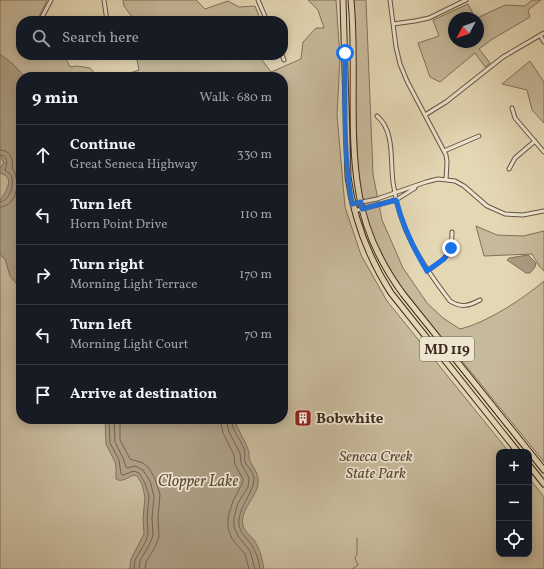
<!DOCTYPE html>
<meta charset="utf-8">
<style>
body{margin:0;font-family:Vollkorn,serif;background:#242831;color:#f1f3f6}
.controls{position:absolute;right:12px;bottom:12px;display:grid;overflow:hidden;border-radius:8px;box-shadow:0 2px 10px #0003}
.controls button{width:36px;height:36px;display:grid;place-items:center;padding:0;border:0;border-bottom:1px solid #363941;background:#171b24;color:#f1f3f6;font:20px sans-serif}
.compass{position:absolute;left:448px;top:12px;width:36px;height:36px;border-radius:50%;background:#171b24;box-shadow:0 2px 10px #0003;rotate:229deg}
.stop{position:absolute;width:12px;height:12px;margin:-9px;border:3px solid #1a73e8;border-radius:50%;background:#fff}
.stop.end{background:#1a73e8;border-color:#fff;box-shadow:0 1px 4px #0008}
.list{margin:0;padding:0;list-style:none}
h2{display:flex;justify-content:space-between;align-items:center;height:52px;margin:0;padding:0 16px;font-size:17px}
h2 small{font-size:13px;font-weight:400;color:#9ea1a6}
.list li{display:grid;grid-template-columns:26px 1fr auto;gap:12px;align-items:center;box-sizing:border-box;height:60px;padding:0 16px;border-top:1px solid #363941}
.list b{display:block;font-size:15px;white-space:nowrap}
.list p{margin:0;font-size:13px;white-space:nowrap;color:#9ea1a6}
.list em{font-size:13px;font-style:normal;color:#9ea1a6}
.icon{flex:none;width:22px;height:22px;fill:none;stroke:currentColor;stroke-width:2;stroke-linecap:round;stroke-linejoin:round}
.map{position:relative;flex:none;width:544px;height:569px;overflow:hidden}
.search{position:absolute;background:#171b24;box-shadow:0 2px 10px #0003;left:16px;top:16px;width:272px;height:44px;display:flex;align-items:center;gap:10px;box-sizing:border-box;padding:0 14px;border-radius:16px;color:#9ea1a6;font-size:15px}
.panel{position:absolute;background:#171b24;box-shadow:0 2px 10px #0003;left:16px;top:72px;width:272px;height:352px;border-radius:16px}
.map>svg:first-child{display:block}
.green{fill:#c7b99b;stroke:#82715e}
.water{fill:#ab9c82;stroke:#7f6e5b}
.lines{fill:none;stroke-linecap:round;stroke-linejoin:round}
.shore{stroke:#746252;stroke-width:1}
.stream{stroke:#7f6e5b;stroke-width:1}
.minor-casing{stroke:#665446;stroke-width:5}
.primary-casing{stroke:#3c2921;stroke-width:7}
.minor{stroke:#ede5ce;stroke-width:3}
.primary{stroke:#e4d7b4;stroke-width:5}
.route{stroke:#1a73e8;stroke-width:5}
.labels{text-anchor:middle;stroke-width:3.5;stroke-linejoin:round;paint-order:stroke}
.shield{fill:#ede5ce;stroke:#716155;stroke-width:1}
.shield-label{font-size:14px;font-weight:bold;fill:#3c2921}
.poi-label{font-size:15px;font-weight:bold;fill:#3c2921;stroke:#ede5ce;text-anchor:start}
.park-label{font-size:15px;font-style:italic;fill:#584639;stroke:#ede5ce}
.water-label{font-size:16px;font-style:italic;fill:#5d4c3e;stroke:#ede5ce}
</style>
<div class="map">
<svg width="544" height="569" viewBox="0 0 544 569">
<rect width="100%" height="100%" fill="#e4d7b4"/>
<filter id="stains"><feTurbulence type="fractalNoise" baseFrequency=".005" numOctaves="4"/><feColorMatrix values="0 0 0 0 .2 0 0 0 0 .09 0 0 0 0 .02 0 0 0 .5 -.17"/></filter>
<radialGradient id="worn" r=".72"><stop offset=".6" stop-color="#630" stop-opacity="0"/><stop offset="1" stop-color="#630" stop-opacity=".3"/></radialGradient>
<path class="green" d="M0,0H47L37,21H21V55H64L70,67L77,66L90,68L98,77H21V419H283V77H117L139,70L136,55H268L262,60L271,72L301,59L303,42L316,28H324L318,10L308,0H336L340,58L337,115L345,207L361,255L387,301L509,452H499V554H529V478L544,497V569H0Z
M123,0H196L205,9L228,1L239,7L255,6L261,21H135L124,6Z
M351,0H366L373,174L382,220L403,268L427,303L443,318L460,329C486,323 523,299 544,281V462L445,340L435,334L399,289L372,238L359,195Z
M532,0H541L528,10L530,17L491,40L479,49L490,63L485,67L475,53L440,82L430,77L418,43L439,36L433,20L468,4L475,18H454V42H478L477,18L505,5L525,6Z
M530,61L544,82V123L532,110L527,90L502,84Z
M476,226L497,235L523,236L544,231V271C538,266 536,260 532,254L484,256Z"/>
<path class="water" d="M0,54L13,64L25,77H21V289L10,276L5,259L0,255V200C4,195 13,182 6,176C4,174 2,174 0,173V168L4,163L0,157Z
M528,255L536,263L535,267L530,273H526L507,260L509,258Z
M105,419H234C238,430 244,439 248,449C250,453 248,458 250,461C254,469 259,474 258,484C257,496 239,511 243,526C245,532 250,535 254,540C260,549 262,559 264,569H129L130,567L131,559L144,534L143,519L145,497L142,484L137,476L134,475C128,477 122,483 116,479V467L115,462L106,444Z"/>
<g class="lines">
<path class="shore" d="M0,150C10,150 14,159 12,168C21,179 18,206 0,207
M0,155C9,156 7,164 5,170C6,171 9,173 10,174C16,182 10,201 0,202
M109,419L110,443L119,460L121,474L123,475L134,471L139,473L145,483L149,496L147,518L148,535L145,543L135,560L134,569
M114,419L115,442L123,458L126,467L127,468L135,466L143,470L150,481L154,496L152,518L153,536L149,545L140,561L139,569
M120,419V440L130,459L143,463L149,468L155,479L160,494L158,518L159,537L155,547L146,562L145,569
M220,419L223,433L234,455L235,465L243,479L242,484L233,501L228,517V528L232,539L245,554L249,569
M226,419L229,432L240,453L241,463L249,478L248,487L238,503L234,518V527L238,536L250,551L255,569
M231,419C232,432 243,442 245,452C245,455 244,459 245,462C247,467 253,471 254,478C255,490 240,505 239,520C237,532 249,539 254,549C257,555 259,562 260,569"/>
<path class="stream" d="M352,569L358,565L355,558L357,554V538"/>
<defs>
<path id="minor" d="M104,0L107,21
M258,0L267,21
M390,0L396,47L400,64L407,81L446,155L447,162L446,180
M40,21L51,0
M393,24L415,21L429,18L466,0
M540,35L544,42
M112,55V56
M282,55L284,60
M512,108L515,118L544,152
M425,115L446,102L503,57L544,33
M377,116C395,131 390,160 393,182C399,230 421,263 450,301C461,308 469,306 480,300
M444,151L479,136
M509,169L515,158L535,141
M352,204L377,199L426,182L438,179L455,181L464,186L487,206L505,214L523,215L544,211
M354,211L396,200L415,188
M427,271C446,258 452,256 452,232"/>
<path id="primary" d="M343,0L348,177C354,220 368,257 391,293L518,452
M351,0C357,64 348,132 359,194C365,231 381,264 403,294L544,470
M529,465L544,484"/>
</defs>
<use href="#minor" class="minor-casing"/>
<use href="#primary" class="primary-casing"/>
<use href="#minor" class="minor"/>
<use href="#primary" class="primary"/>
</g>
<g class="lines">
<path class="route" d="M345,53C345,103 343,154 352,204L361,202L362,209L396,200C403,226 413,248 427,271L444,259L451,248"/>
</g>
<defs>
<symbol id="building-square" viewBox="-11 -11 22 22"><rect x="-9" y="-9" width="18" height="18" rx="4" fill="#8f2418" stroke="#ede5ce"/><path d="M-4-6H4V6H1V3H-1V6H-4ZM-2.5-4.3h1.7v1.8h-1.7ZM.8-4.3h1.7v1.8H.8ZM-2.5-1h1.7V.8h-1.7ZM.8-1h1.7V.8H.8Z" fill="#fff"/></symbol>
</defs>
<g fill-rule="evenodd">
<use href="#building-square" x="293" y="408" width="20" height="20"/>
</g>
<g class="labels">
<rect class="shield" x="420" y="337" width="54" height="24" rx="3"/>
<g class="shield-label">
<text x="447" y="354">MD 119</text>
</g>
<g class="poi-label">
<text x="316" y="423">Bobwhite</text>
</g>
<g class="park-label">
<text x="376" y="461">Seneca Creek<tspan x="376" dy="17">State Park</tspan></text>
</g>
<g class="water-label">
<text x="198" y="486">Clopper Lake</text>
</g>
</g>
<rect width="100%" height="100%" filter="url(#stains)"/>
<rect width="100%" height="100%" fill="url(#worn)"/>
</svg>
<div class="controls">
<button>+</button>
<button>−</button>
<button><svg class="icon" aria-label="locate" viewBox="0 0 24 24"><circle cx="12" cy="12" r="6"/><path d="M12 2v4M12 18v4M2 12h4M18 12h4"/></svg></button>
</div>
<svg class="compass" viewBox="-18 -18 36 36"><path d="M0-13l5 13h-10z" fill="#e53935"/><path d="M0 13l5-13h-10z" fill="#9ea1a6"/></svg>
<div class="stop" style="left:345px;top:53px"></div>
<div class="stop end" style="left:451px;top:248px"></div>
<div class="search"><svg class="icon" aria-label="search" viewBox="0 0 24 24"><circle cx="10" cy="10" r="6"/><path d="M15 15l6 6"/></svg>Search here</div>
<section class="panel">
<h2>9 min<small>Walk · 680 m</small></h2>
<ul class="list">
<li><svg class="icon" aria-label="ahead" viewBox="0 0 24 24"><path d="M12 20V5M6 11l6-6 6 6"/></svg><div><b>Continue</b><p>Great Seneca Highway</p></div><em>330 m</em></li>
<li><svg class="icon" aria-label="left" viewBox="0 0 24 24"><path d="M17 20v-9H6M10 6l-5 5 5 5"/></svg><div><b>Turn left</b><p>Horn Point Drive</p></div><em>110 m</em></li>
<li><svg class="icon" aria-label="right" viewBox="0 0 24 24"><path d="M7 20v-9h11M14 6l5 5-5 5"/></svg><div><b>Turn right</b><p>Morning Light Terrace</p></div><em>170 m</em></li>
<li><svg class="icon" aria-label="left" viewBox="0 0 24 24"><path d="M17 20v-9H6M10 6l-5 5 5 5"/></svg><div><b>Turn left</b><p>Morning Light Court</p></div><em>70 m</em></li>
<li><svg class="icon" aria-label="arrive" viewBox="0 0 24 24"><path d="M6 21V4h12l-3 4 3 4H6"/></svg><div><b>Arrive at destination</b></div></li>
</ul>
</section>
</div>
